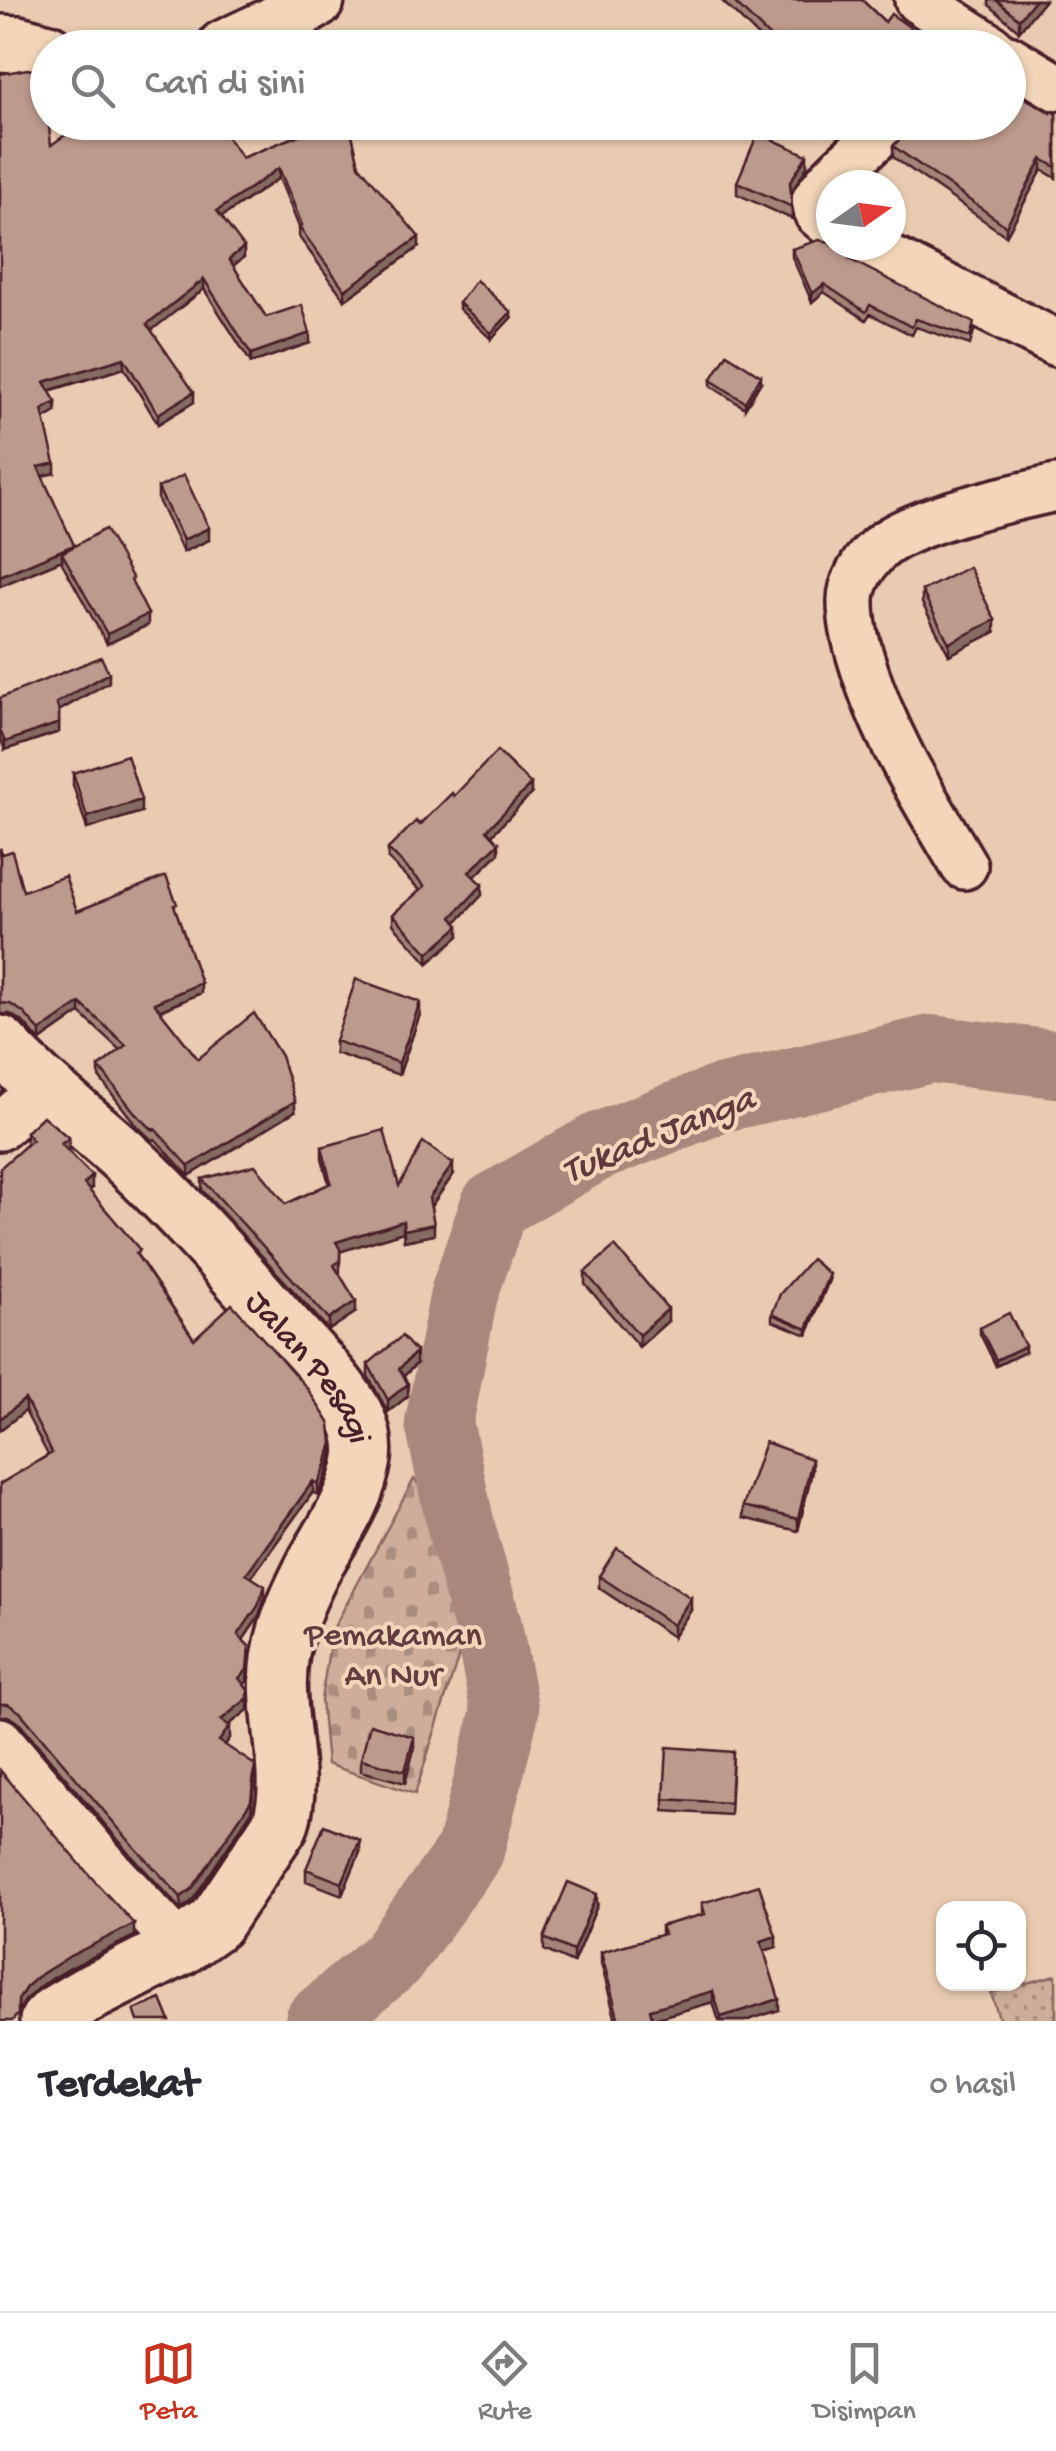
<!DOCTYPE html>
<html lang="id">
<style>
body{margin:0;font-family:"Gochi Hand",sans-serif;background:#f7f7f7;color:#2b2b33}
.controls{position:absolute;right:30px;bottom:30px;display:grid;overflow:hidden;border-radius:20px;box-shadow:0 2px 8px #0004}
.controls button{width:90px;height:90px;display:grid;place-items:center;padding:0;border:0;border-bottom:2px solid #e1e1e2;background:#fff;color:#2b2b33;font:50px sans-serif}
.compass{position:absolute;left:816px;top:170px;width:90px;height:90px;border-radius:50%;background:#fff;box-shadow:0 2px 8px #0004;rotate:76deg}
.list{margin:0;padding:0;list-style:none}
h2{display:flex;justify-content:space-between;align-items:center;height:130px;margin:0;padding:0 40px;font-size:42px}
h2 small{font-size:32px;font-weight:400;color:#7c7c81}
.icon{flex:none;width:55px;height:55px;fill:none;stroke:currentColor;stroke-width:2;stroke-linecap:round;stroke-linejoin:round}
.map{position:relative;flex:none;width:1056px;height:2021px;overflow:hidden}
.search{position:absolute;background:#fff;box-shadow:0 2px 8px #0004;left:30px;right:30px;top:30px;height:110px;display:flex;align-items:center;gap:25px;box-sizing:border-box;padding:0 35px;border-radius:55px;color:#7c7c81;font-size:38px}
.sheet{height:290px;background:#fff}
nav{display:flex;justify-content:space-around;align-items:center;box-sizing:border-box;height:140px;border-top:2px solid #e1e1e2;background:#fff;font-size:28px;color:#7c7c81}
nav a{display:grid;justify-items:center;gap:5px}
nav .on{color:#c8321e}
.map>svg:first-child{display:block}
.grass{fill:url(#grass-dots);stroke:#8c6662;stroke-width:2.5}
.cemetery{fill:url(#cemetery-stones);stroke:#8c6662;stroke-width:2.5}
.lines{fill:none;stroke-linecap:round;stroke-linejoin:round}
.river{stroke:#aa877b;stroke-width:68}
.street-casing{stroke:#4a1f2b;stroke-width:52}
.secondary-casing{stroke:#4a1f2b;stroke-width:62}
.street{stroke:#f3d6b9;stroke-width:45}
.secondary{stroke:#f3d6b9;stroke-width:55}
.wall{fill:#a28478;stroke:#4a1f2b;stroke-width:2.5}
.shaded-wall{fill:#846c62;stroke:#4a1f2b;stroke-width:2.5}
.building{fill:#bc9a8c;stroke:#4a1f2b;stroke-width:2.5}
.labels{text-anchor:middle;stroke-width:8;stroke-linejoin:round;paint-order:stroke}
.street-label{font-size:35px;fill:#4a1f2b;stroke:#f3d6b9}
.park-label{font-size:35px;fill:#643c41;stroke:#f3d6b9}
.water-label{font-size:38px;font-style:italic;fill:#62393f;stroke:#f3d6b9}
</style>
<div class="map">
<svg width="1056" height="2021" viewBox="0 0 1056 2021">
<defs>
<pattern id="grass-dots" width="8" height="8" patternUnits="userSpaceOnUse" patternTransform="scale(2.5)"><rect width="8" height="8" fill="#ceae9a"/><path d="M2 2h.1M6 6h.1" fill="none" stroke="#a98d7e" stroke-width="1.8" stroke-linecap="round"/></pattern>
<pattern id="cemetery-stones" width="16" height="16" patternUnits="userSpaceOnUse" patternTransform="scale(2.5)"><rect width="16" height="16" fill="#ceae9a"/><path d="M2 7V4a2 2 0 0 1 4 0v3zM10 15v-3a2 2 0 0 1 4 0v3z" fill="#a98d7e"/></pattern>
</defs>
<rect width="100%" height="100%" fill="#e9cbb1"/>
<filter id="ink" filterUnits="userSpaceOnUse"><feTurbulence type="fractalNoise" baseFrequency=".01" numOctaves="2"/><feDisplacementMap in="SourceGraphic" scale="20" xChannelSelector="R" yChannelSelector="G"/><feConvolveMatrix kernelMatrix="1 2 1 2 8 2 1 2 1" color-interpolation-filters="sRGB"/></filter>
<g filter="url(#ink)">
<path class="grass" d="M1056,1975V2021H1000L991,1993Z"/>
<path class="cemetery" d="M414,1479L449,1524L472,1614L415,1794L327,1764L321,1700L332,1631Z"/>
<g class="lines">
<path class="river" d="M319,2021L392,1959L470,1851L505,1712L488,1626L461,1527L439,1423L464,1294L494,1206L597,1147L719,1099L931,1049L1056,1064"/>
<defs>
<path id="street" d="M918,0L992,48
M1008,58L1056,87
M831,225L818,214L815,200C834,169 867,150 891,122
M863,245L1056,343
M964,866C925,800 884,736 862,662C856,643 851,623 851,603C850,584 863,563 877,550C908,520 1012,498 1056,488
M0,1127L44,1088
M0,1741L111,1872L181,1947"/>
<g id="secondary">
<path d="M0,43L18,44L48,52"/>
<path d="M225,48L272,26L316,0"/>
<path id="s1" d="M0,1044C44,1093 99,1130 145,1176C194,1224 239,1276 284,1327C308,1354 338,1383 355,1415C362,1429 365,1444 363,1459C357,1498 335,1529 316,1562C301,1591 287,1620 281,1653C270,1712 298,1771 280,1825L215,1923L181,1947L86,1995L56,2013L48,2021"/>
</g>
</defs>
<use href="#street" class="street-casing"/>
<use href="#secondary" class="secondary-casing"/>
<use href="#street" class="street"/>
<use href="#secondary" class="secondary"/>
</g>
<path class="wall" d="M721,0H862L885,22L939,48H770Z
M989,0H1045L1019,31L989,5Z
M1051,113L1056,114V178L1042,170L1006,236L893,157V146L910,129Z
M296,122H349L359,165L419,247L345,300L299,237V227L279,178L222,217L244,257L233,266L266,317L310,343L251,363L204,289L151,330L194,402L158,424L124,368L49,391L56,412L44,419L55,473L42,476L74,546L133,584L148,625L107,644L62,563V560L0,586L51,145L242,158L304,133Z
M807,167L791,192L792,219L737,194V182Z
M792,249L842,252L851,260L974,331L970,345L916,327L912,335L870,314L866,320L824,292L812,302L792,257Z
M459,303L511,318L491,339L459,309Z
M711,380L761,382L745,408L711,386Z
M158,488L209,540L183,552L158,500Z
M922,591L995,632L949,655L922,603Z
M109,682L59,711V732L5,750L0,738V698Z
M73,773L141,812L87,829L73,785Z
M531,794L492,835L499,853L474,877L482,895L456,923L459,936L428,963L393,924V914L420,890L388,859V849L454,796Z
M0,848L2,854L23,891L77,911L177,914L201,993L160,1011L198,1059L295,1111L189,1176L155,1139L153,1141L136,1125L99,1077V1067L120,1050L80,1013L40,1041L23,1022L10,1014H0Z
M420,1014L399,1075L335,1053V1041Z
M26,1132L69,1149L67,1151L92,1188L89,1191L140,1259L194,1339L332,1454L326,1476L318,1496L313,1492L251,1577L265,1598L258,1618L243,1640L249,1658L247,1681L244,1685L248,1710L229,1725L230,1738L225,1745L255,1776L251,1812L192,1901L181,1909L131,1855L20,1724L8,1716H0V1484L48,1455L25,1411L0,1430L26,1145Z
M322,1147L399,1186L453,1175L431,1206L434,1235L404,1241L403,1232L340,1251V1272L339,1273L356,1312L329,1330L202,1190V1179L286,1204L329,1184L322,1158Z
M585,1272L668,1321L639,1347L585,1284Z
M829,1280L807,1335L772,1321V1314Z
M980,1328L1025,1352L996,1366L980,1334Z
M368,1364H416L404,1376L408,1396L388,1412L368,1376Z
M812,1471L798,1531L743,1518V1506Z
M599,1576L691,1610L673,1637L599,1588Z
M414,1749L405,1783L361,1771V1759Z
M733,1752L730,1815L664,1811V1799Z
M360,1852L342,1895L306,1881V1869Z
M702,1903L776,1947L764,1951L779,2010L745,2021H719L713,2002L652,2019L653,2021H616L601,1963V1952L661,1935V1926L702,1915Z
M597,1906L573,1963L544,1950V1938Z"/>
<path class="shaded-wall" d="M1035,0H1045L1019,31V19Z
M807,155V167L790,194V182Z
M1042,159V170L1006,236V226Z
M279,168V178L217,220V211Z
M419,237V247L345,300V290Z
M244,247V257L229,269V259Z
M204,279V289L147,334V324Z
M824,284V292L812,302V294Z
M511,312V318L491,339V333Z
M310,333V343L251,363V354Z
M124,358V368L44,392V382Z
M761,376V382L745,408V402Z
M194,392V402L158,424V414Z
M56,402V412L42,420V410Z
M55,463V473L38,477V467Z
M209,528V540L183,552V540Z
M74,545L62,553V560L0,586V576Z
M148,614V625L107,644V634Z
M995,620V632L949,655V643Z
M109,673V682L56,712V703Z
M59,723V732L5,750V742Z
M531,784V794L487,840V830Z
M141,800V812L87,829V817Z
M499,843V853L469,882V872Z
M482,885V895L452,927V917Z
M459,926V936L428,963V953Z
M201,983V993L154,1013V1003Z
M420,1002V1014L399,1075V1063Z
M80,1003V1013L40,1041V1031Z
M295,1101V1111L189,1176V1166Z
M69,1138V1149L61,1156V1144Z
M453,1164V1175L429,1209V1198Z
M92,1176V1188L84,1196V1184Z
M403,1221V1232L336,1253V1242Z
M434,1224V1235L404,1241V1230Z
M829,1274V1280L807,1335V1329Z
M356,1301V1312L329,1330V1319Z
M668,1309V1321L639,1347V1335Z
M1025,1346V1352L996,1366V1360Z
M416,1352V1364L399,1381V1369Z
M408,1384V1396L388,1412V1400Z
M25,1399V1411L0,1430V1419Z
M332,1443V1454L326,1476L318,1496V1485Z
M812,1459V1471L798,1531V1519Z
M313,1481V1492L246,1585V1574Z
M265,1586V1598L258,1618L238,1647V1635Z
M691,1598V1610L673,1637V1625Z
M249,1646L247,1681L239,1690V1678Z
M248,1698V1710L221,1731V1720Z
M230,1726V1738L219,1753V1741Z
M414,1737V1749L405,1783V1771Z
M255,1765L251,1812L192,1901L181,1909V1897Z
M360,1840V1852L342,1895V1883Z
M597,1894V1906L573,1963V1951Z
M134,1924V1936L70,1968L40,1986L26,1999L18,2012V2000L26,1987L40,1975L70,1956Z
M776,1936V1947L761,1952V1941Z
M713,1991V2002L650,2020V2009Z
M779,1999V2010L745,2021H721V2017Z"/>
<path class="building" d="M732,0H862L885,22L891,14L939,48H781Z
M996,0H1035L1019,19Z
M27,69L43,72L51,145L84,122H217L242,158L309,131L303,122H349L359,165L419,237L345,290L299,227L302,225L279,168L217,211L244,247L229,259L266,317L302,305L310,333L251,354L204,279L147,324L194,392L158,414L124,358L44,382L56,402L42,410L55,463L38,467L74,545L0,576V74Z
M1008,88L1051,113L1052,111L1056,114V167L1042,159L1006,226L893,146L910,129L914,122H1008Z
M758,133L807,155L790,182L792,207L737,182Z
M819,240L831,242V245H839L842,252L851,260L974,323L970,337L916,319L912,327L870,305L866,312L824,284L812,294L792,249Z
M476,280L511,312L491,333L459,303Z
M727,354L761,376L745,402L711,380Z
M184,475L209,528L183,540L158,488Z
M105,529L133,579L131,580L148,614L107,634L62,553Z
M969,567L995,620L949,643L922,591Z
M101,657L109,673L56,703L59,711V723L5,742L0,730V698Z
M497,751L531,784L487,830L499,843L469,872L482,885L452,917L459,926L428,953L393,914L425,886L388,849L416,821L420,825L452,793L454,796Z
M127,755L141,800L87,817L73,773Z
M0,848L2,854L12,851L23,891L65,876L77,911L166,876L177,904L174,905L201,983L154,1003L198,1059L254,1013L281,1056L295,1101L189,1166L155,1129L153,1130L136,1114L99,1067L126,1045L80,1003L40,1031L23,1012L10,1004L0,1003Z
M356,979L420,1002L399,1063L335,1041Z
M43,1116L69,1138L61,1144L92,1176L84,1184L140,1250L136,1254L194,1339L232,1304L307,1388L330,1424L332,1443L326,1465L318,1485L313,1481L246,1574L265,1586L258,1606L238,1635L249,1646L247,1670L239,1678L248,1690V1698L221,1720L230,1726L219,1741L255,1765L251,1801L192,1889L181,1897L131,1843L20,1712L8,1704H0V1484L52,1453L25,1399L0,1419V1168L32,1140L26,1132Z
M384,1130L399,1186L423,1142L453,1164L429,1198L434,1224L404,1230L403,1221L336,1242L340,1249V1261L334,1265L356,1301L329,1319L202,1179L255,1165L286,1204L331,1183L322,1147Z
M615,1246L668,1309L639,1335L585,1272Z
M811,1259L829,1274L807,1329L772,1314L780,1294Z
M1009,1313L1025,1346L996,1360L980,1328Z
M402,1336L416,1352L399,1369L408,1384L388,1400L368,1364Z
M765,1442L812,1459L798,1519L743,1506Z
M617,1548L691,1598L673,1625L599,1576Z
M370,1724L414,1737L405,1771L361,1759Z
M667,1747L733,1752L730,1803L664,1799Z
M0,1770L91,1877L134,1924L70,1956L40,1975L26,1987L18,2000V2014L12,2021H0Z
M324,1825L360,1840L342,1883L306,1869Z
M568,1882L597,1894L573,1951L544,1938Z
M759,1885L776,1936L761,1941L779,1999L721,2017L713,1991L650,2009L653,2021H619L601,1952L664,1934L661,1926L705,1914L702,1903Z
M161,1999L170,2021H138L134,2010Z"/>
</g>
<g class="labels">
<g class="street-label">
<text dy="12" stroke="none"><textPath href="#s1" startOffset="450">Jalan Pesagi</textPath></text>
</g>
<g class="park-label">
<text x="393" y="1644">Pemakaman<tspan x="393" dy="40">An Nur</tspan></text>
</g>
<g class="water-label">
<text transform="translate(657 1132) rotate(-22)" y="13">Tukad Janga</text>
</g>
</g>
</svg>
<div class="controls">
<button><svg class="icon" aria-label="locate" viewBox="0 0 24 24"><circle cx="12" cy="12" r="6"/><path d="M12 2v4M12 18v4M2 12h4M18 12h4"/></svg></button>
</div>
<svg class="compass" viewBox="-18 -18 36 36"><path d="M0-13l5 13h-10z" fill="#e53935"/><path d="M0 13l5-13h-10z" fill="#7c7c81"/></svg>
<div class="search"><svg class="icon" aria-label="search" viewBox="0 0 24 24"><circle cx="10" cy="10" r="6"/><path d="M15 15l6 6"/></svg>Cari di sini</div>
</div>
<section class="sheet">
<h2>Terdekat<small>0 hasil</small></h2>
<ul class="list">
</ul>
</section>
<nav>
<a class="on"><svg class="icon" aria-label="map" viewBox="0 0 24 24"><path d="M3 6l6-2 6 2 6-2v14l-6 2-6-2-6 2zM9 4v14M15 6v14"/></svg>Peta</a>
<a><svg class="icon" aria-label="directions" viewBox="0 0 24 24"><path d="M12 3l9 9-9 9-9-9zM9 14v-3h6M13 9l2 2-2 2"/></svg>Rute</a>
<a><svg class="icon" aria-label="saved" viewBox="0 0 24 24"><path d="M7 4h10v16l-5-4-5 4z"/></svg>Disimpan</a>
</nav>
